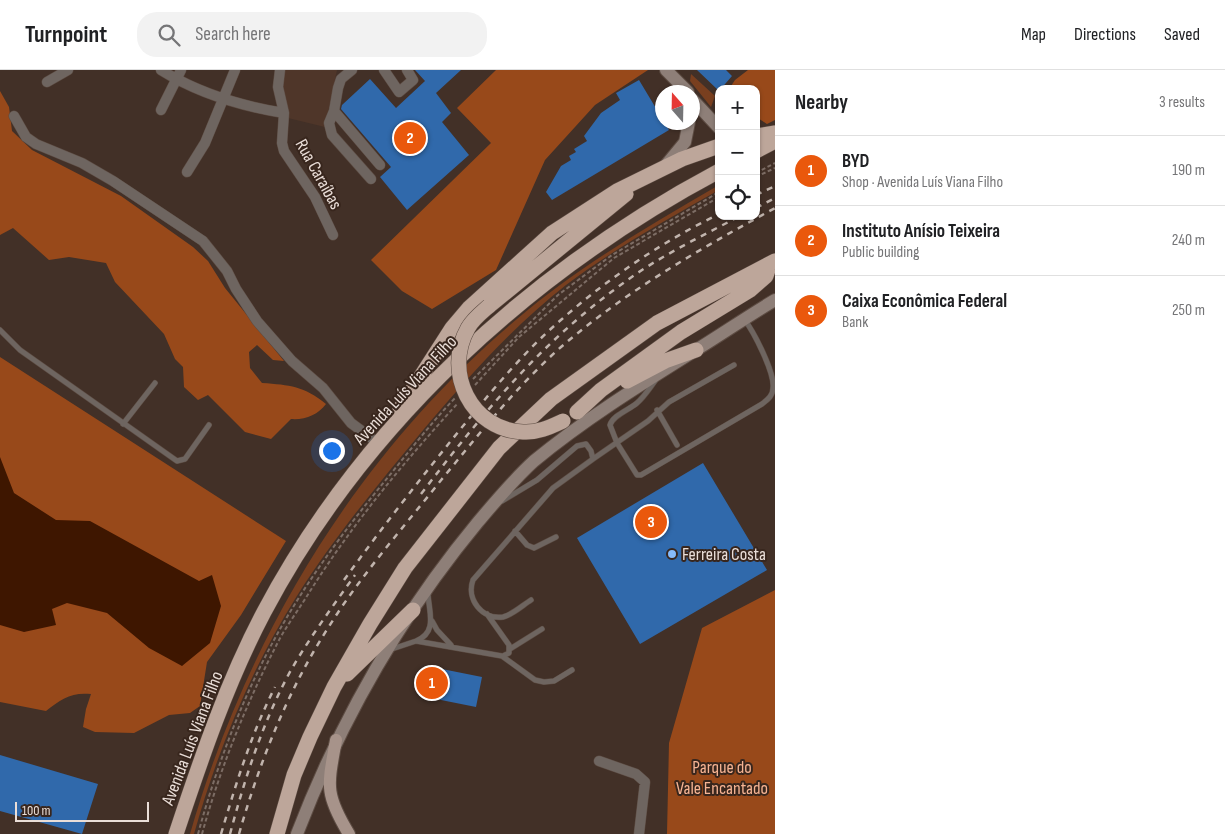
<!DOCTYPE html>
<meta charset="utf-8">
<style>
body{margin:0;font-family:"Sofia Sans Condensed",sans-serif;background:#f2f2f2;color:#202124}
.controls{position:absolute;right:15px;top:15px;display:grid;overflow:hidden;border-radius:10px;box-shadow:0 1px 4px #0004}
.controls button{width:45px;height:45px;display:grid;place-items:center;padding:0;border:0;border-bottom:1px solid #e0e0e0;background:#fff;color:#202124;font:25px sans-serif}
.compass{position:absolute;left:655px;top:15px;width:45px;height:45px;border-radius:50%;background:#fff;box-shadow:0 1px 4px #0004;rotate:340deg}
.scale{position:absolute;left:15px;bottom:12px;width:134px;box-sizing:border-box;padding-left:5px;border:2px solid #eaded8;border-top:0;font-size:14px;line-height:18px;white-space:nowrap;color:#eaded8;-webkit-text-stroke:4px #38261d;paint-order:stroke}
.you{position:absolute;left:331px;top:380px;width:18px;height:18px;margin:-12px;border:4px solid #fff;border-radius:50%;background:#1a73e8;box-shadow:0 0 0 8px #1a73e833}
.badge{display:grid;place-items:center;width:32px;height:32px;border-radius:50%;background:#ea580c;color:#fff;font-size:16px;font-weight:700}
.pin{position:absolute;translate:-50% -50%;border:2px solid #fff;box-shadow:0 1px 5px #0006}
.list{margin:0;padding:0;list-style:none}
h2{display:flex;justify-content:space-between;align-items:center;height:65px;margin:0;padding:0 20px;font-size:21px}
h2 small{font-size:16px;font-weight:400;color:#757577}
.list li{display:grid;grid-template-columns:32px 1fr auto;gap:15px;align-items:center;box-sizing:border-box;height:70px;padding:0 20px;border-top:1px solid #e0e0e0}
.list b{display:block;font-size:19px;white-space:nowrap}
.list p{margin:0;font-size:16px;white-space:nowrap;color:#757577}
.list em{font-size:16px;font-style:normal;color:#757577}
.icon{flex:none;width:28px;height:28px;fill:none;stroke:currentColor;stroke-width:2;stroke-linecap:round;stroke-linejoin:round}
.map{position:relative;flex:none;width:775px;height:764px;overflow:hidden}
header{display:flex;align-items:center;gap:30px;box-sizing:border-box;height:70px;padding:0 25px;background:#fff;border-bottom:1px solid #e0e0e0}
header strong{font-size:24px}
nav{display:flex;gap:28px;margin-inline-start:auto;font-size:18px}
.search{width:350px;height:45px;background:#f2f2f2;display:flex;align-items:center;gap:12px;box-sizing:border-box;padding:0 18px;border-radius:20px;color:#757577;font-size:19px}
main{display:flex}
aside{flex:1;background:#fff}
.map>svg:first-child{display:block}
.built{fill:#4f3629}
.green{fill:#793f1f}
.forest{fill:#98491a}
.water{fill:#3e1600}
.building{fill:#3069ab}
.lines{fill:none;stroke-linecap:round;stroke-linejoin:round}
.lane-casing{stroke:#5d4c43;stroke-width:6}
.street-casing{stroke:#5d4c43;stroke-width:11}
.secondary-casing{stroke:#5d4c43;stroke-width:14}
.primary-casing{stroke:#5d4c43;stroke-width:14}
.highway-casing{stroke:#5d4c43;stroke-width:16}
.path{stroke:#7d6d65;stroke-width:2;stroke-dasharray:4 2.5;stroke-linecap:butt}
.lane{stroke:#6e6560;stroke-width:5}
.street{stroke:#6e6560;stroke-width:10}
.secondary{stroke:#8e7f78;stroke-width:12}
.primary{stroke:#a7938a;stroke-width:12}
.highway{stroke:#bda69a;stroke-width:15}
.rail{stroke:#c1b4ad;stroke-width:2.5;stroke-dasharray:6 6;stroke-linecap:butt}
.highway-bridge-casing{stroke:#5d4c43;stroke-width:16;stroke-linecap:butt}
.highway-bridge{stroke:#bda69a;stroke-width:15}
.poi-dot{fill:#86bbfb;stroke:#38261d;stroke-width:2}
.labels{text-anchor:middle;stroke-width:4;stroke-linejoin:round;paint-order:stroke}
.street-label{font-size:18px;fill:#eaded8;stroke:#38261d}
.poi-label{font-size:18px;fill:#eaded8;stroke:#38261d;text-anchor:start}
.park-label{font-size:18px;fill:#f7b493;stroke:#38261d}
</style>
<header>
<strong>Turnpoint</strong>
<div class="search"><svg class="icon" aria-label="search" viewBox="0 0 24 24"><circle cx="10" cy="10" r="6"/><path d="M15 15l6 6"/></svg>Search here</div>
<nav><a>Map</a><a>Directions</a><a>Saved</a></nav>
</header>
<main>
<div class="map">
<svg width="775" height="764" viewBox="0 0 775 764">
<rect width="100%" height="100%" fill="#423027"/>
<path class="built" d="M283,0H337L325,57L288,48L280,18Z"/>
<path class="green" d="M691,4L715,26L711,37L690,11Z
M719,115V120C666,150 614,179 566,215C511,258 464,312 419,365C376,417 331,471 295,529C250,601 217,682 194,764H190C247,566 358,382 517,249C579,196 649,156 719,115Z"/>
<path class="forest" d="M496,0H648L595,35L545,90L496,200L432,239L402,221L371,190L491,73L457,38Z
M748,0H775V50L767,54L756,47V19H729L735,10Z
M0,21L9,37L12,61L32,80L121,126L193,177L208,191L225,218L284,291L273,290L257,275L249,282L250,298L262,313C290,315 304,316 326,334C318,345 305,350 291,349L271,369L245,362L208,325L198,330L184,317L183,297L175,289L164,264L115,212L106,193L69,187L49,190L13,158L0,165Z
M0,287L286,471L241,545L207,592L200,636L190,643L169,645L134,663L95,662L83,657L86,639L91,624C71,622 61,629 46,641L0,632Z
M775,520V764H667L669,673L702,558Z"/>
<path class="water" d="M0,387L14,423L56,450L90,451L199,511L212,505L221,536L210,573L182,596L149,578L107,543L67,533L52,539L56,555L24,562L0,555Z"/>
<path class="building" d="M415,0H461L436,23L451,43L442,52L469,85L407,140L380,107L391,97L341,39L342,35L370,9L396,38L425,11Z
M697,0H726L732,6L719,21Z
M639,10L669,60L552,130L546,122L561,96L571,90L569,86L576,82L574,79L587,71L584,66L601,43L620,30L616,23Z
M703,393L767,500L640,574L577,468Z
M432,597L482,607L476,637L426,627Z
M0,685L98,714L82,764L0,741Z"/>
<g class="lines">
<defs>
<path id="lane" d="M0,260L20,280L177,391L185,389L209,355
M655,311C649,319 644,327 637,333C629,340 613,345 610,355L617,373L637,405H641L762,334C767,330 773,326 773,318C775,303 754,262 744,249
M657,340L677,375
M123,354L155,313
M593,389L648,351L669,332L734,295
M502,431L537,410L577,376L586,374L591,381L593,389L553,418L473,510C466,529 482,550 503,547C512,545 523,535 531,530
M515,461L527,475L534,478L556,467
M487,544L509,575V583L503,586
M432,551L437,560L451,575
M416,571C439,562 428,540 428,522
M392,579L416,571L502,586L535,610L544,612L554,611L572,600
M510,579L542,559"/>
<path id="street" d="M161,0C198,23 241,36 284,43
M280,0L278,17L284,43L282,73L284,81L315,127L333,165
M352,0L341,9L338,18L334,41L329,53L332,65L371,109
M384,0L399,22L413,10L407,0
M47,12L68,0
M161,40L181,0
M334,41L380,95
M14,46L26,67L36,74L82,93L113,111L203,171L227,201L236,219L257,251L292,291L323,318L351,353L378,373
M187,102L205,73L235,0
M599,691L636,704L645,712L639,764"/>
<path id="secondary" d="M666,0L688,22
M692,29L719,58
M666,95L685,72L689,52
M297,764C340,652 401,545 478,452C495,432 514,409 534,391C585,349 640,315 696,280C722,264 748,246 775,230"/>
<path id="primary" d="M336,670C328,715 324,723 349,764"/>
<path id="highway" d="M756,66L775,63
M756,81L775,71
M489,236L626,124
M627,311L665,291L696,280
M400,339L452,258L469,238L552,163L617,121L682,89L719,76
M577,342L601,320L681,262L750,220L766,206L770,194
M347,604L413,540
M176,764C201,689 227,612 264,542C364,353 531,201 719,101
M277,764L294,705L310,667L334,617L370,554L405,498L499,378L551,329L657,253L775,191"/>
</defs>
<use href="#lane" class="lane-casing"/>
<use href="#street" class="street-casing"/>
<use href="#secondary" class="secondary-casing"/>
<use href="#primary" class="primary-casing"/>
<use href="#highway" class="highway-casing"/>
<path class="path" d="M756,103L775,93
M756,107L775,98
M473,309L558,225L612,185L719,122
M475,315L519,267L614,188L719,127
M198,764C216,698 241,631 274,570C306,511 347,457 389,406C411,379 432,352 456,327
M202,764C220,699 246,634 277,574C285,558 297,542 307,526C350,457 403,393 458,333"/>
<use href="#lane" class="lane"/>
<use href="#street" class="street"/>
<use href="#secondary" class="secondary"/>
<use href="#primary" class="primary"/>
<use href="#highway" class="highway"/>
<path class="rail" d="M756,125L775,116
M756,138L775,128
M421,424C484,342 538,275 622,214C658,187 700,167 740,146
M344,510C378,463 414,417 450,372C485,329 520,285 562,249C610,207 662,172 719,144
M221,764C236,714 251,664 275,617
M230,764C245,708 263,651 291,600C310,567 333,536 355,505
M239,764C260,691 287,622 328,558C361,505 403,458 442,409C480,363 516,317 561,277C626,221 700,179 775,138"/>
<defs>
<path id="highway-bridge" d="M489,236C481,243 473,249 468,258C443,302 471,360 523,362C538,363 550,357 563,351"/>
</defs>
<use href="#highway-bridge" class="highway-bridge-casing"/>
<use href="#highway-bridge" class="highway-bridge"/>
</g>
<circle class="poi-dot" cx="672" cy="484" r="5"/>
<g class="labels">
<g class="street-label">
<text transform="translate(319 104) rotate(61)" y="6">Rua Caraíbas</text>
<text transform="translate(405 320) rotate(-47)" y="6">Avenida Luís Viana Filho</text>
<text transform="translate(192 668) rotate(-69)" y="6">Avenida Luís Viana Filho</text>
</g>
<g class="poi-label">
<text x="682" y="490">Ferreira Costa</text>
</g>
<g class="park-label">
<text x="722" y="703">Parque do<tspan x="722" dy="21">Vale Encantado</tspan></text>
</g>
</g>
</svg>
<div class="controls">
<button>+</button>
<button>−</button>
<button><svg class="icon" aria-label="locate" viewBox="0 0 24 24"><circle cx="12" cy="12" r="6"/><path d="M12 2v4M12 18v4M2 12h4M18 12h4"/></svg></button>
</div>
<svg class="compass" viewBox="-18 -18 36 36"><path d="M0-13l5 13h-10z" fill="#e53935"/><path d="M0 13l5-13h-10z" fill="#757577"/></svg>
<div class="scale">100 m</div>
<div class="you"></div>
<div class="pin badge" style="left:432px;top:613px">1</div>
<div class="pin badge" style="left:410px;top:68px">2</div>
<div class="pin badge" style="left:651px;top:452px">3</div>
</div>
<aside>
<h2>Nearby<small>3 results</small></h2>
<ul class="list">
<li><span class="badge">1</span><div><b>BYD</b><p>Shop · Avenida Luís Viana Filho</p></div><em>190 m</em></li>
<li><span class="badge">2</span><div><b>Instituto Anísio Teixeira</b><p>Public building</p></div><em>240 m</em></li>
<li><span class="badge">3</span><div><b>Caixa Econômica Federal</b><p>Bank</p></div><em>250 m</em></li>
</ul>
</aside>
</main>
